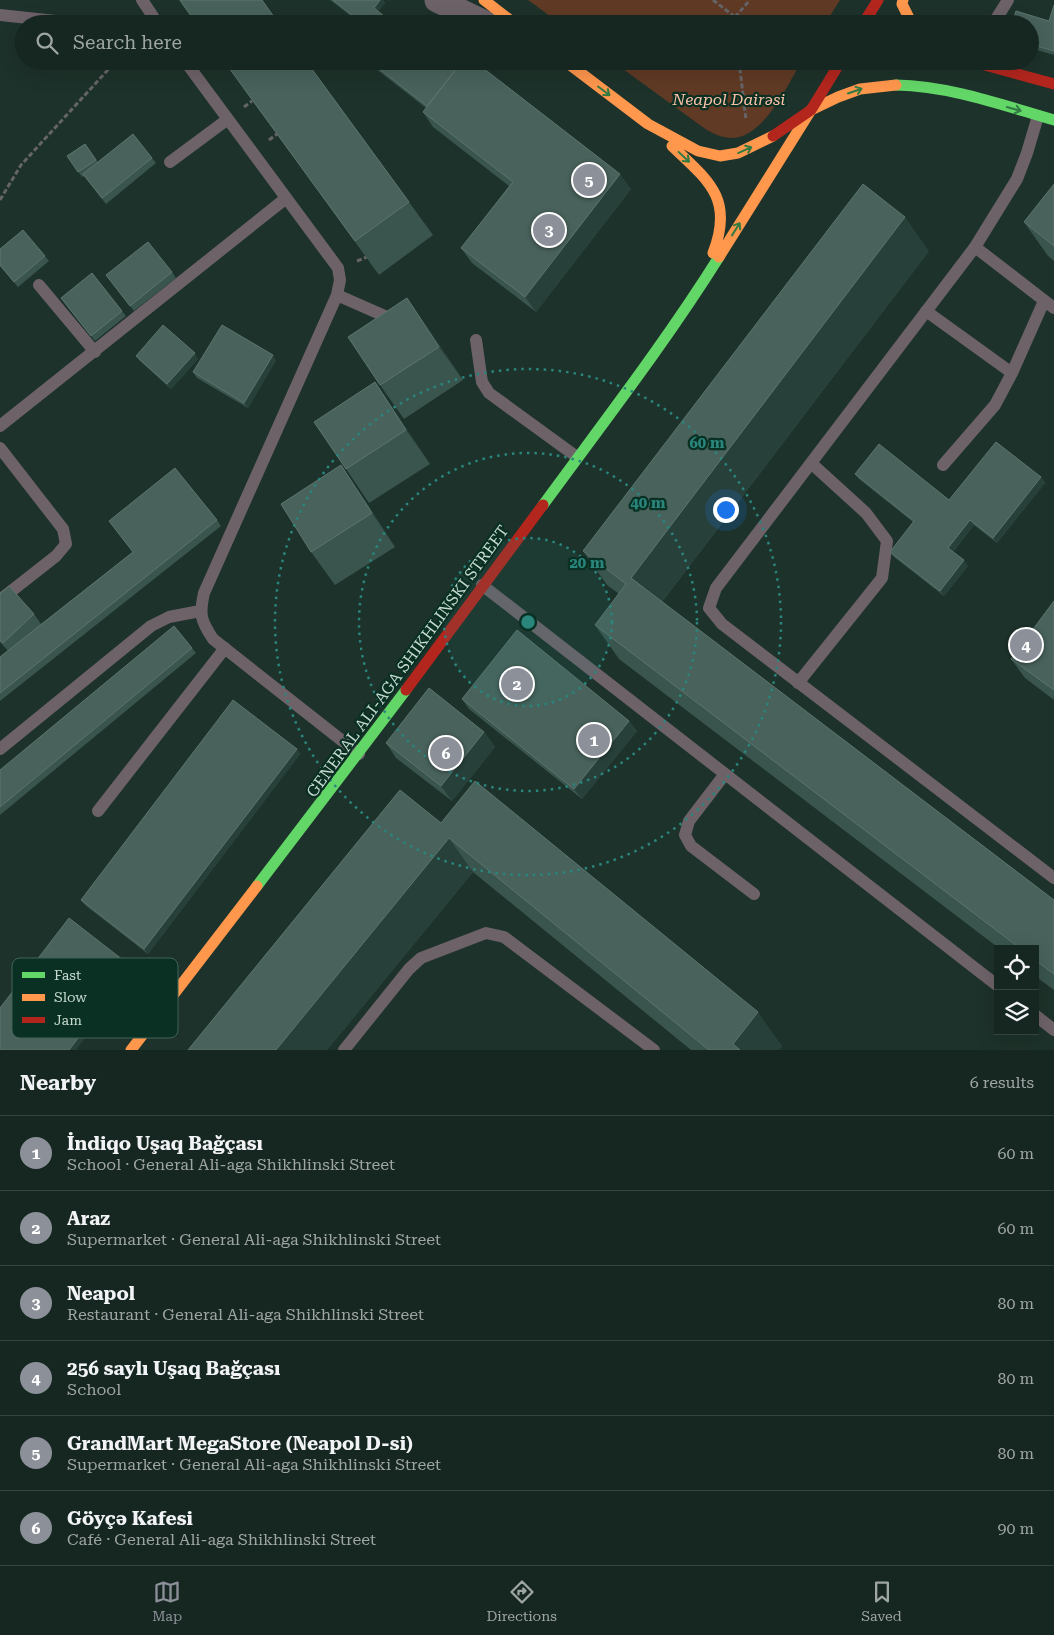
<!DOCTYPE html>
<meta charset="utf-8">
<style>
body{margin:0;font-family:"Roboto Serif",serif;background:#23322d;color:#f1f3f6}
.controls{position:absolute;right:15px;bottom:15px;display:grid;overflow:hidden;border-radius:0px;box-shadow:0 5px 20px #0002}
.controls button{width:45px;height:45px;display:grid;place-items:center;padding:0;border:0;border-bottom:1px solid #35433e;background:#162620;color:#f1f3f6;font:25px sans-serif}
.you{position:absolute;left:725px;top:509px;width:18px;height:18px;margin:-12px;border:4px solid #fff;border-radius:50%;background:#1a73e8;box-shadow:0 0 0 8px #1a73e833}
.badge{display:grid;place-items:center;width:32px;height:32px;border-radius:50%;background:#8c9099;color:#fff;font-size:16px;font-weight:700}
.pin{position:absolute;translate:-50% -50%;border:2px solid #fff;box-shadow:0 1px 5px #0006}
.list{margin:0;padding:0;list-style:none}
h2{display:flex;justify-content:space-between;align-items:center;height:65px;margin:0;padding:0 20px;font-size:21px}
h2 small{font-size:16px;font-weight:400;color:#9ea5a5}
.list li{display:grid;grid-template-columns:32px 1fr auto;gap:15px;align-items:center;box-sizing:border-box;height:75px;padding:0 20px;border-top:1px solid #35433e}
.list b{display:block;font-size:19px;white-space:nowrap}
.list p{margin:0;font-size:16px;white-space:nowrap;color:#9ea5a5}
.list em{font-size:16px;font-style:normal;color:#9ea5a5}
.icon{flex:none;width:28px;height:28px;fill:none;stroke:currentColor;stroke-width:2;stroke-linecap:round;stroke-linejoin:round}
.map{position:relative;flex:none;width:1054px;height:1050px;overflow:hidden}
.search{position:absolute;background:#162620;box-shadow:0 5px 20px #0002;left:15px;right:15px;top:15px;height:55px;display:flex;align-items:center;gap:12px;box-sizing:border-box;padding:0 18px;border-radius:28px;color:#9ea5a5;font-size:19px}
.sheet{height:515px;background:#162620}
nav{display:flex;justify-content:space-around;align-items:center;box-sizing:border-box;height:70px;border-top:1px solid #35433e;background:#162620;font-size:14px;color:#9ea5a5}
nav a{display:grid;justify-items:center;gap:2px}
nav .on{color:#8c9099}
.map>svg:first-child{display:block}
.green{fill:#603a25}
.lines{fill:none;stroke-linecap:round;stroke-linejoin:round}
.path{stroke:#656466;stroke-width:3;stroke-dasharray:5 2.5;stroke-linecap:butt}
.lane{stroke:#6e6269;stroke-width:12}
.street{stroke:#6e6269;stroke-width:25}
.fast{stroke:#63d668;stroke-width:11}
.slow{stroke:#ff974d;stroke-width:11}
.jam{stroke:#b3261e;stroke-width:11}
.wall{fill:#3a544e}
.shaded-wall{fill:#28403a}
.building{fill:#49625c;stroke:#5c756e}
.oneway{stroke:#317b42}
.ring{fill:none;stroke:#2a857d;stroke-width:2.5;stroke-dasharray:2.5 5}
.labels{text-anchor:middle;stroke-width:4.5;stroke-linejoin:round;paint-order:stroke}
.park-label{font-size:16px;font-style:italic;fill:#fbc1a7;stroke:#093022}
.street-label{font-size:16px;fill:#c6dad0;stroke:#093022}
.key{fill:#093022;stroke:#426356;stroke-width:1}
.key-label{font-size:14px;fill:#c6dad0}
.centre{fill:#2a857d;stroke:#093022;stroke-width:2.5}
.ring-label{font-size:15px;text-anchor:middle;font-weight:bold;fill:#2a857d;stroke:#093022;stroke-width:4.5;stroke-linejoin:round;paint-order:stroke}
</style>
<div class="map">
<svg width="1054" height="1050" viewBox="0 0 1054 1050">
<rect width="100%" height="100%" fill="#1d322a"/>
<path class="green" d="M528,0H840L825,24H561Z
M612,61H802C788,84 764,137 733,138C722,138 713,134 704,128Z"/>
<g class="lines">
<path class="path" d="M713,0L735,17V24
M735,17L750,0
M739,61L746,120
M244,107L252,101
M269,140L277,134
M0,200L21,165L116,61
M357,261L367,257"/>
<path class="lane" d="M142,0L158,24
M0,15L83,24
M139,24L155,19
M993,24L1008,0
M185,61L338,268L340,280L337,295L204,593C199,615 201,621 213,639L359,754
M1038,116L1027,153L1017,179L975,247L716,588L709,608L722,624L1054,878
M170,162L228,119
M975,247L1054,308
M39,285L95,352
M337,295L396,321
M926,311L1012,373
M476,340L482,382L489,393L577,457
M0,426L285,199
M0,448L63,529L66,544L56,556L0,600
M943,465L995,405L1012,373L1044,301
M482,585L998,986
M798,683L882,578L887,541L866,513L811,463
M0,749L151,626L169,617L200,611
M725,774L689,821L685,835L691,846L754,894
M98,811L225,648
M1035,1015L1054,1030
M344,1050L409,969L421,958L486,933L504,937L654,1050"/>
<path class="street" d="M437,0L487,24"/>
<path class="fast" d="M896,85C950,86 1002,105 1054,120
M543,505C603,423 665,343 719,257
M257,886L406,690"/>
<path class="slow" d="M484,0L515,24
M903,0L902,4L912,24
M565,61L648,124L698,151L720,156L738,153L773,136
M672,146C709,181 734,199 713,253
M719,257L811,110L838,97L860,89L896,85
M131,1050L257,886"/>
<path class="jam" d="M863,24L878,0
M970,61L1054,84
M773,136L811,110L841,61
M406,690L543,505"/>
</g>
<path class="wall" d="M179,0H262L279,24H196Z
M330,0H383L385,3L360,23Z
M1054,5V55L1030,48V24L1049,21Z
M224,61H306L409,202L433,235L379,275Z
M366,61H443L455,71L631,189L536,312L472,263L461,248L509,186L433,127L423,112L426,108Z
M85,144L98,162L152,158L156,163L106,204L84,176L82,177L67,156Z
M1024,222L1054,246V261L1048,256Z
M0,249L45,256L49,261L18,287L0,266Z
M929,251L662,602L1054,900V990L1035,976V949H1000L619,659L595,625L619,594L607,585L583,551Z
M172,272L176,278L134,311L106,275Z
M407,298L463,380L404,419L380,385Z
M65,303L122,311L126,316L95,341Z
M136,356L198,359L171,389L140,361Z
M276,360L248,408L197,378L193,372Z
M375,382L398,416L430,464L369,503L346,469Z
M855,474L949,500L1041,477L1045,483L997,543L974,525L953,552L968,566L944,596L894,557L890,552L913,522L859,479Z
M364,499L395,547L335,585L311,552Z
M217,520L221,526L0,701V657L8,651L0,642V594L34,614L41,624L133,552L109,521Z
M1054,601V700L1025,678L1011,659Z
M192,648L196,653L0,815V770Z
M462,699L629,721L637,731L582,799L469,709Z
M484,732L495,747L452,801L396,758L386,743Z
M297,749L300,754L148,954L85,905L81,900Z
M441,823L782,1046L779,1050H691L473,872L327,1050Z"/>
<path class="shaded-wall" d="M380,0H383L385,3L377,13L374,8Z
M620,174L631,189L536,312L525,297Z
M905,217L929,251L654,612L631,578Z
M407,298L431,332L463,380L439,347Z
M195,353L198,359L171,389L167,384Z
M273,355L276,360L248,408L244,403Z
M375,382L398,416L430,464L406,430Z
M341,465L364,499L395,547L372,513Z
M1041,477L1045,483L997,543L993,538Z
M970,520L974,525L952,553L948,548Z
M964,560L968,566L944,596L940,591Z
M629,721L637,731L582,799L574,789Z
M484,732L495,747L452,801L441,786Z
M297,749L300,754L148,954L144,949Z
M449,838L473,872L327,1050H276Z
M132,967L136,972L76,1050H69Z
M758,1012L782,1046L779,1050H737L733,1044Z"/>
<path class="building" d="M180,0H262L279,24H197Z
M333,0H380L374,8L394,24H359L361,22Z
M1054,5V51L1030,44V24H1012L1016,11L1049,21Z
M224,61H306L409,202L355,241Z
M369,61H443L455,71L427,106Z
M462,61H474L620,174L525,297L461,248L513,182L423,112Z
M133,134L152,158L102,198L83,174Z
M85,144L96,160L78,172L67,156Z
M863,184L905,217L631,578L1054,900V974L1035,960V949H1021L595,625L626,584L583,551Z
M1054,184V246L1024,222Z
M23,230L45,256L14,282L0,265V249Z
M148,242L172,272L130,306L106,275Z
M92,273L122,311L91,336L61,298Z
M407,298L439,347L380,385L348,337Z
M163,325L195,353L167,384L136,356Z
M222,325L273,355L244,403L193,372Z
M375,382L406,430L346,469L314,422Z
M996,442L1041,477L993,538L970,520L948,548L964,560L940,591L890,552L914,521L855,474L879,444L949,500Z
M341,465L372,513L311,552L281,504Z
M175,468L217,520L0,693V657L133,552L109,521Z
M9,586L34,614L3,643L0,640V594Z
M1054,601V690L1011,659Z
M174,626L192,648L0,807V770Z
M517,630L629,721L574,789L462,699Z
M429,688L484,732L441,786L386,743Z
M233,700L297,749L144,949L81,900Z
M475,781L758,1012L733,1044L740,1050H709L449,838L276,1050H188L400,790L441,823Z
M69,918L132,967L69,1050H0V1008Z"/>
<defs><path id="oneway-shaft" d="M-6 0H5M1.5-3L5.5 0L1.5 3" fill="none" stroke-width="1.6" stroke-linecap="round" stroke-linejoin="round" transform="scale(1.25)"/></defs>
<g class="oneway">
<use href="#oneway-shaft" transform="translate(604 91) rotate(37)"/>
<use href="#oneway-shaft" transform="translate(855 91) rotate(-19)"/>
<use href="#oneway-shaft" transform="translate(1014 109) rotate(16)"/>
<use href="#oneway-shaft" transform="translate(745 150) rotate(-24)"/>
<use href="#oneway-shaft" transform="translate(684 157) rotate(43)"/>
<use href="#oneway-shaft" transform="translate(736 229) rotate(-58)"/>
</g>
<circle cx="528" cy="622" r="84" fill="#2a857d" fill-opacity=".12"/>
<g class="ring">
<circle cx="528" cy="622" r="84"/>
<circle cx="528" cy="622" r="169"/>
<circle cx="528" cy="622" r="253"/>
</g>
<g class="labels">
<g class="park-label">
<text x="729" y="105">Neapol Dairəsi</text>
</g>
<g class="street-label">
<text transform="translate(407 661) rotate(-54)" y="6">GENERAL ALI-AGA SHIKHLINSKI STREET</text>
</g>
</g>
<rect x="12" y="958" width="166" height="80" rx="8" class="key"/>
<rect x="22" y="972" width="23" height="6" fill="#63d668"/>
<rect x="22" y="994" width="23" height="7" fill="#ff974d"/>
<rect x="22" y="1017" width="23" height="6" fill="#b3261e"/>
<g class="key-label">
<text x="54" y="980">Fast</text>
<text x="54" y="1002">Slow</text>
<text x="54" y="1025">Jam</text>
</g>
<circle cx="528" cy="622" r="8" class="centre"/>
<g class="ring-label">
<text x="707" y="448">60 m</text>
<text x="648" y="508">40 m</text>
<text x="587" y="568">20 m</text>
</g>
</svg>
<div class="controls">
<button><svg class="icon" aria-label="locate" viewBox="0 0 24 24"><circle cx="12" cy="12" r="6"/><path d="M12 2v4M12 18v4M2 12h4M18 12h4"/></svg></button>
<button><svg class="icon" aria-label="layers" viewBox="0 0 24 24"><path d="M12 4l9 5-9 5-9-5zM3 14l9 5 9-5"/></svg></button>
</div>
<div class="you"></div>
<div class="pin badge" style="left:594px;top:740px">1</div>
<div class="pin badge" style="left:517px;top:684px">2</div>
<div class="pin badge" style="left:549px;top:230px">3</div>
<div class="pin badge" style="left:1026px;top:645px">4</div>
<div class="pin badge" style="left:589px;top:180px">5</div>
<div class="pin badge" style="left:446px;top:753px">6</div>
<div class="search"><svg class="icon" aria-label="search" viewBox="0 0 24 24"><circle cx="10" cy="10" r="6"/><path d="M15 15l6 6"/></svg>Search here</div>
</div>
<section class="sheet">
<h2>Nearby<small>6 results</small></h2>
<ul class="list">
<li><span class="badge">1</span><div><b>İndiqo Uşaq Bağçası</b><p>School · General Ali-aga Shikhlinski Street</p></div><em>60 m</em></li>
<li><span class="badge">2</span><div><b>Araz</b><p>Supermarket · General Ali-aga Shikhlinski Street</p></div><em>60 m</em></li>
<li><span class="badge">3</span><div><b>Neapol</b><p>Restaurant · General Ali-aga Shikhlinski Street</p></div><em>80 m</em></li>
<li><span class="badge">4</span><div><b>256 saylı Uşaq Bağçası</b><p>School</p></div><em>80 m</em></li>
<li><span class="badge">5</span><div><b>GrandMart MegaStore (Neapol D-si)</b><p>Supermarket · General Ali-aga Shikhlinski Street</p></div><em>80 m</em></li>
<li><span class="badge">6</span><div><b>Göyçə Kafesi</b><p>Café · General Ali-aga Shikhlinski Street</p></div><em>90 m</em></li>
</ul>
</section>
<nav>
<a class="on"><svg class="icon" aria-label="map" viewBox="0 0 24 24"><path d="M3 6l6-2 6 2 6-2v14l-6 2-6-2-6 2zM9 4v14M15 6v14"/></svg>Map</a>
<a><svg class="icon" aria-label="directions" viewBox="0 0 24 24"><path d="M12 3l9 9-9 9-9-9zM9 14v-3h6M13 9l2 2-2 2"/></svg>Directions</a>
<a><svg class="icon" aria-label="saved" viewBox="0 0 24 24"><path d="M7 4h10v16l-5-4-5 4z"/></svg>Saved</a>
</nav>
